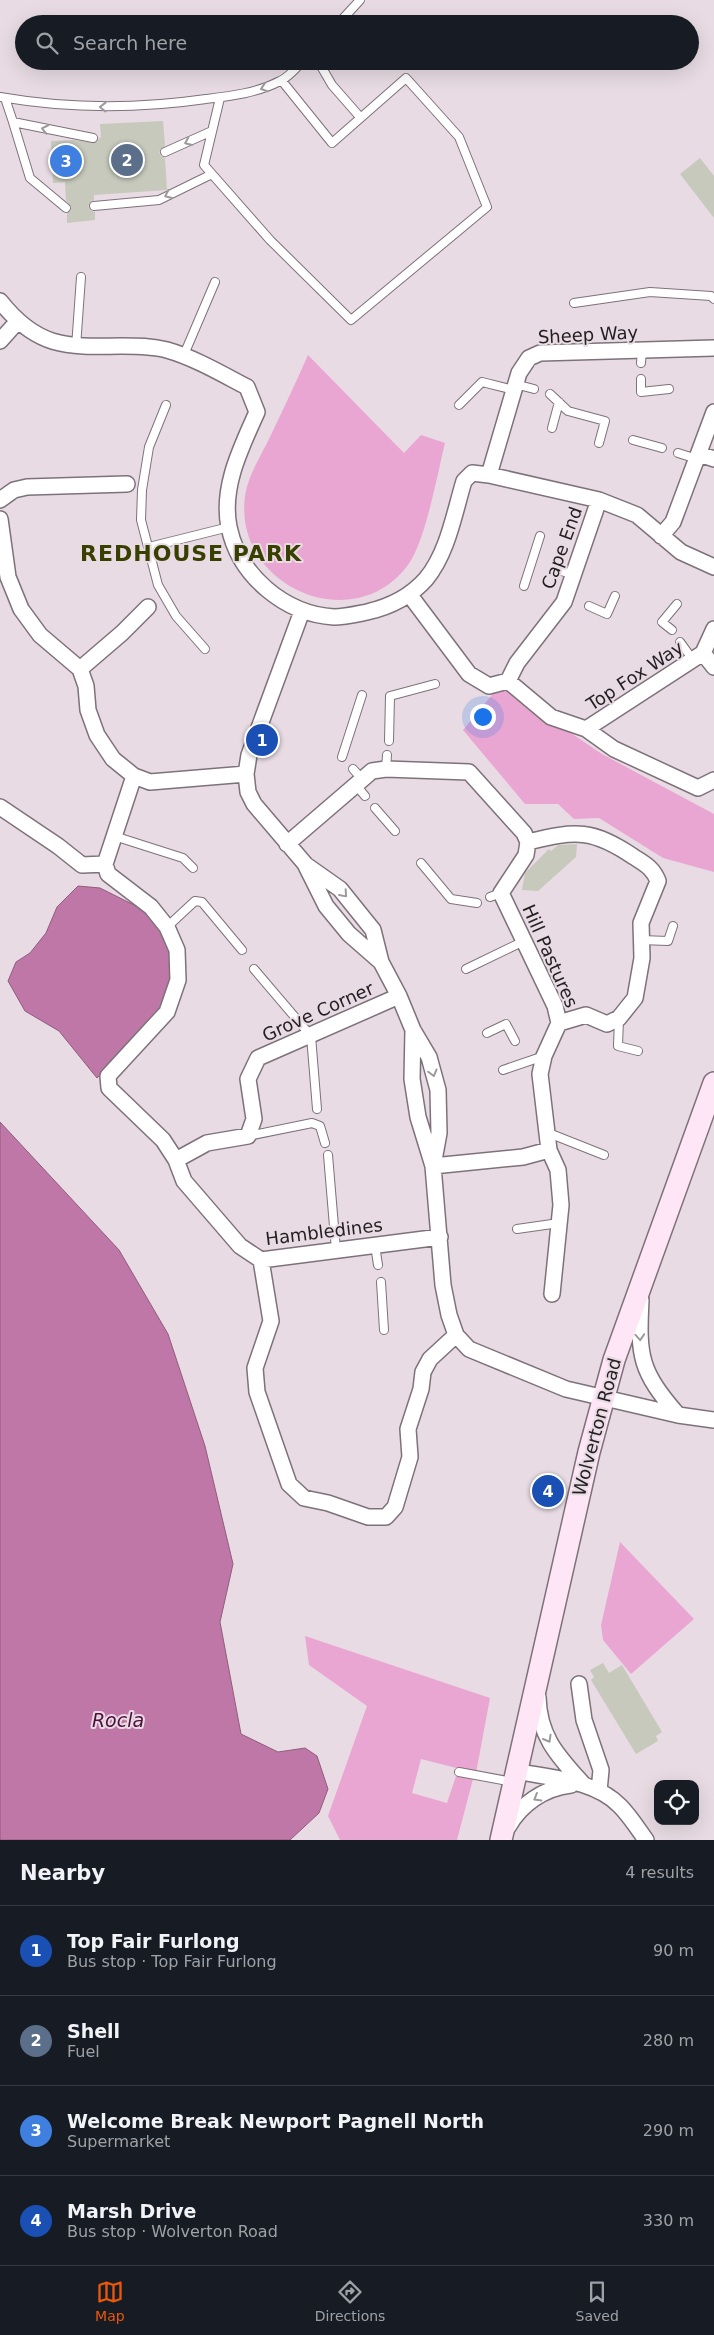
<!DOCTYPE html>
<meta charset="utf-8">
<style>
body{margin:0;font-family:"DejaVu Sans",sans-serif;background:#242831;color:#f1f3f6}
.controls{position:absolute;right:15px;bottom:15px;display:grid;overflow:hidden;border-radius:10px;box-shadow:0 5px 20px #0002}
.controls button{width:45px;height:45px;display:grid;place-items:center;padding:0;border:0;border-bottom:1px solid #363941;background:#171b24;color:#f1f3f6;font:25px sans-serif}
.you{position:absolute;left:482px;top:716px;width:18px;height:18px;margin:-12px;border:4px solid #fff;border-radius:50%;background:#1a73e8;box-shadow:0 0 0 8px #1a73e833}
.badge{display:grid;place-items:center;width:32px;height:32px;border-radius:50%;background:#ea580c;color:#fff;font-size:16px;font-weight:700}
.pin{position:absolute;translate:-50% -50%;border:2px solid #fff;box-shadow:0 1px 5px #0006}
.list{margin:0;padding:0;list-style:none}
h2{display:flex;justify-content:space-between;align-items:center;height:65px;margin:0;padding:0 20px;font-size:21px}
h2 small{font-size:16px;font-weight:400;color:#9ea1a6}
.list li{display:grid;grid-template-columns:32px 1fr auto;gap:15px;align-items:center;box-sizing:border-box;height:90px;padding:0 20px;border-top:1px solid #363941}
.list b{display:block;font-size:19px;white-space:nowrap}
.list p{margin:0;font-size:16px;white-space:nowrap;color:#9ea1a6}
.list em{font-size:16px;font-style:normal;color:#9ea1a6}
.icon{flex:none;width:28px;height:28px;fill:none;stroke:currentColor;stroke-width:2;stroke-linecap:round;stroke-linejoin:round}
.map{position:relative;flex:none;width:714px;height:1840px;overflow:hidden}
.search{position:absolute;background:#171b24;box-shadow:0 5px 20px #0002;left:15px;right:15px;top:15px;height:55px;display:flex;align-items:center;gap:12px;box-sizing:border-box;padding:0 18px;border-radius:28px;color:#9ea1a6;font-size:19px}
.sheet{height:425px;background:#171b24}
nav{display:flex;justify-content:space-around;align-items:center;box-sizing:border-box;height:70px;border-top:1px solid #363941;background:#171b24;font-size:14px;color:#9ea1a6}
nav a{display:grid;justify-items:center;gap:2px}
nav .on{color:#ea580c}
.map>svg:first-child{display:block}
.green{fill:#eaa6d2}
.water{fill:#be77a6;stroke:#905d7e}
.building{fill:#c6c9bc}
.lines{fill:none;stroke-linecap:round;stroke-linejoin:round}
.lane-casing{stroke:#7e727a;stroke-width:10}
.street-casing{stroke:#7e727a;stroke-width:18}
.secondary-casing{stroke:#7e727a;stroke-width:24}
.lane{stroke:#fff;stroke-width:8}
.street{stroke:#fff;stroke-width:15}
.secondary{stroke:#fee6f6;stroke-width:21}
.oneway{stroke:#9c9a9b}
.labels{text-anchor:middle;stroke-width:4;stroke-linejoin:round;paint-order:stroke}
.street-label{font-size:18px;fill:#231f21;stroke:#e8dbe3}
.water-label{font-size:19px;font-style:italic;fill:#4f0f3e;stroke:#e8dbe3}
.district-label{font-size:22px;font-weight:bold;letter-spacing:1px;fill:#373f01;stroke:#e8dbe3}
</style>
<div class="map">
<svg width="714" height="1840" viewBox="0 0 714 1840">
<rect width="100%" height="100%" fill="#e8dbe3"/>
<path class="green" d="M308,355L404,453L421,435L445,443C437,475 426,540 408,565C353,639 233,586 245,496C248,475 261,456 270,437C283,410 296,382 308,355Z
M500,685L602,754L714,814V872L663,858L599,818L574,819L558,804H525L463,730Z
M620,1542L694,1619L631,1674L603,1640L601,1625Z
M305,1636L490,1698L476,1773L421,1759L412,1793L447,1803L456,1776L473,1779L457,1840H340L328,1816L367,1706L309,1665Z"/>
<path class="water" d="M78,886L100,888L142,909L171,941L174,977L153,1024L97,1078L59,1031L25,1011L8,981L16,962L30,953L46,933L57,907Z
M0,1122L119,1250L168,1334L205,1446L233,1564L220,1622L241,1734L278,1752L305,1748L317,1756L328,1789L319,1813L290,1840H0Z"/>
<path class="building" d="M163,121L165,146L159,152L161,156L165,158L167,190L94,195V200L88,206L90,210L95,212V220L67,223V213L71,211V207L66,200L65,182L53,183L51,141L74,140L94,143L101,137L100,124Z
M700,158L714,176V218L680,174Z
M577,844L576,857L538,891L522,890L525,873L549,849L551,851L558,845Z
M603,1663L609,1673L622,1665L662,1732L656,1736L658,1741L636,1754L591,1680L594,1677L590,1670Z"/>
<g class="lines">
<defs>
<path id="lane" d="M338,24L360,0
M318,61L332,85L360,117
M0,97C69,109 137,109 206,99C231,96 257,93 280,81C289,77 296,68 303,61
M5,98L13,122L93,138
M220,98L204,165L270,240L351,320L487,207L459,137L406,78L332,143L282,81
M13,122L30,178L66,208
M165,152L212,131
M94,206L159,200L212,174
M574,303L650,292L711,296L714,299
M76,347L81,277
M183,357L215,282
M641,363L642,350
M641,379V392L669,389
M515,384L534,389
M550,394L568,411L605,421L599,443
M166,405L149,447L142,490L141,520L158,585L176,616L205,649
M459,405L482,382L514,390
M552,428L559,402
M633,440L662,448
M678,453L697,459
M149,547L229,527
M557,570L573,574
M524,586L540,536
M589,606L607,614L615,596
M672,630L662,622L677,604
M680,642L693,660
M389,741L390,696L435,684
M342,757L362,695
M353,769L363,780
M386,769L387,755
M356,785L365,796
M375,808L395,831
M114,836L183,858L193,868
M421,863L451,899L477,903
M490,897L501,893
M167,927L195,901L202,902L242,950
M641,940L668,941L673,926
M254,969L311,1036L317,1109
M466,969L524,941
M619,1018L618,1046L638,1051
M487,1033L506,1024L515,1041
M503,1070L544,1056
M546,1132L604,1155
M248,1136L312,1123L320,1126L325,1143
M328,1155L336,1250
M517,1229L559,1223
M375,1245L378,1265
M381,1282L384,1330
M459,1772L513,1782"/>
<path id="street" d="M0,301C37,348 66,347 122,346C137,346 152,346 167,350C195,358 222,374 247,387L257,412C241,448 221,487 229,527C239,576 285,614 334,617C345,617 357,614 367,612C389,607 411,596 426,579C448,552 454,514 464,481L472,473L489,475L599,500L637,515L681,552L714,567
M0,341L17,322
M699,454L714,459
M489,475L519,373L529,358L540,353L714,348
M0,500L14,490L27,487L127,484
M0,519L8,577L21,609L40,635L80,669L86,686L88,710L97,735L113,759L134,776
M661,536L673,522L714,412
M409,594L469,674L489,686L508,681L551,717L586,729L614,749L698,788L714,780
M302,611L249,755L246,774L248,792L254,804L306,865L340,889L373,930L381,962L399,996L413,1030L429,1057L438,1090L439,1133L433,1166
M714,629L703,653L714,667
M80,669L122,633L148,607
M508,681L517,663L564,602L599,500
M586,729L703,653
M246,774L150,782L134,776L105,864L108,874L151,907L167,927L177,950L178,980L167,1012L108,1076L109,1088L163,1140L176,1160L184,1181L240,1246L261,1260L440,1237
M0,807L58,846L82,865L105,864
M528,842L526,855L501,893L555,1006L559,1023L544,1056L540,1074L549,1150L558,1170L561,1205L552,1294
M528,842C576,830 593,829 634,857C645,864 653,868 658,881L641,923L642,958L635,998L619,1018L607,1024L586,1015L559,1023
M287,844L372,771L386,769L469,772L524,833L528,842
M306,866L326,906L349,934L381,962
M413,1030L412,1079L418,1117L433,1166L443,1285L449,1315L456,1335L469,1349L566,1389L678,1415L714,1420
M176,1160L207,1143L248,1136L254,1119L248,1079L258,1058L399,996
M433,1166L523,1157L549,1150
M261,1260L271,1321L255,1368L257,1392L289,1484L304,1498L328,1503L368,1517H386L395,1507L410,1457L408,1429L421,1389L423,1372L430,1359L456,1335
M641,1300C638,1357 640,1371 678,1415
M579,1684L584,1720L601,1770L599,1791
M538,1697C539,1737 558,1756 583,1784
M516,1771C550,1778 595,1780 620,1806C630,1816 638,1829 646,1840
M508,1827C521,1804 544,1788 571,1785"/>
<path id="secondary" d="M501,1840L589,1452L614,1360L714,1083"/>
</defs>
<use href="#lane" class="lane-casing"/>
<use href="#street" class="street-casing"/>
<use href="#secondary" class="secondary-casing"/>
<use href="#lane" class="lane"/>
<use href="#street" class="street"/>
<use href="#secondary" class="secondary"/>
</g>
<defs><path id="oneway-chevron" d="M-2-3.5L2.5 0L-2 3.5" fill="none" stroke-width="1.6" stroke-linecap="round" stroke-linejoin="round" transform="scale(1.25)"/></defs>
<g class="oneway">
<use href="#oneway-chevron" transform="translate(264 88) rotate(161)"/>
<use href="#oneway-chevron" transform="translate(103 107) rotate(-179)"/>
<use href="#oneway-chevron" transform="translate(45 129) rotate(-168)"/>
<use href="#oneway-chevron" transform="translate(188 142) rotate(156)"/>
<use href="#oneway-chevron" transform="translate(168 195) rotate(155)"/>
<use href="#oneway-chevron" transform="translate(344 894) rotate(49)"/>
<use href="#oneway-chevron" transform="translate(433 1073) rotate(75)"/>
<use href="#oneway-chevron" transform="translate(640 1337) rotate(86)"/>
<use href="#oneway-chevron" transform="translate(548 1739) rotate(60)"/>
<use href="#oneway-chevron" transform="translate(537 1798) rotate(150)"/>
</g>
<g class="labels">
<g class="street-label">
<text transform="translate(588 335) rotate(-3)" y="6">Sheep Way</text>
<text transform="translate(562 548) rotate(-70)" y="6">Cape End</text>
<text transform="translate(635 676) rotate(-33)" y="6">Top Fox Way</text>
<text transform="translate(550 956) rotate(66)" y="6">Hill Pastures</text>
<text transform="translate(318 1012) rotate(-24)" y="6">Grove Corner</text>
<text transform="translate(324 1232) rotate(-7)" y="6">Hambledines</text>
<text transform="translate(597 1427) rotate(-75)" y="6">Wolverton Road</text>
</g>
<g class="water-label">
<text x="118" y="1727">Rocla</text>
</g>
<g class="district-label">
<text x="191" y="561">REDHOUSE PARK</text>
</g>
</g>
</svg>
<div class="controls">
<button><svg class="icon" aria-label="locate" viewBox="0 0 24 24"><circle cx="12" cy="12" r="6"/><path d="M12 2v4M12 18v4M2 12h4M18 12h4"/></svg></button>
</div>
<div class="you"></div>
<div class="pin badge" style="left:262px;top:740px;background:#1a4fb4">1</div>
<div class="pin badge" style="left:127px;top:160px;background:#5c6f8a">2</div>
<div class="pin badge" style="left:66px;top:161px;background:#3f7fe0">3</div>
<div class="pin badge" style="left:548px;top:1491px;background:#1a4fb4">4</div>
<div class="search"><svg class="icon" aria-label="search" viewBox="0 0 24 24"><circle cx="10" cy="10" r="6"/><path d="M15 15l6 6"/></svg>Search here</div>
</div>
<section class="sheet">
<h2>Nearby<small>4 results</small></h2>
<ul class="list">
<li><span class="badge" style="background:#1a4fb4">1</span><div><b>Top Fair Furlong</b><p>Bus stop · Top Fair Furlong</p></div><em>90 m</em></li>
<li><span class="badge" style="background:#5c6f8a">2</span><div><b>Shell</b><p>Fuel</p></div><em>280 m</em></li>
<li><span class="badge" style="background:#3f7fe0">3</span><div><b>Welcome Break Newport Pagnell North</b><p>Supermarket</p></div><em>290 m</em></li>
<li><span class="badge" style="background:#1a4fb4">4</span><div><b>Marsh Drive</b><p>Bus stop · Wolverton Road</p></div><em>330 m</em></li>
</ul>
</section>
<nav>
<a class="on"><svg class="icon" aria-label="map" viewBox="0 0 24 24"><path d="M3 6l6-2 6 2 6-2v14l-6 2-6-2-6 2zM9 4v14M15 6v14"/></svg>Map</a>
<a><svg class="icon" aria-label="directions" viewBox="0 0 24 24"><path d="M12 3l9 9-9 9-9-9zM9 14v-3h6M13 9l2 2-2 2"/></svg>Directions</a>
<a><svg class="icon" aria-label="saved" viewBox="0 0 24 24"><path d="M7 4h10v16l-5-4-5 4z"/></svg>Saved</a>
</nav>
